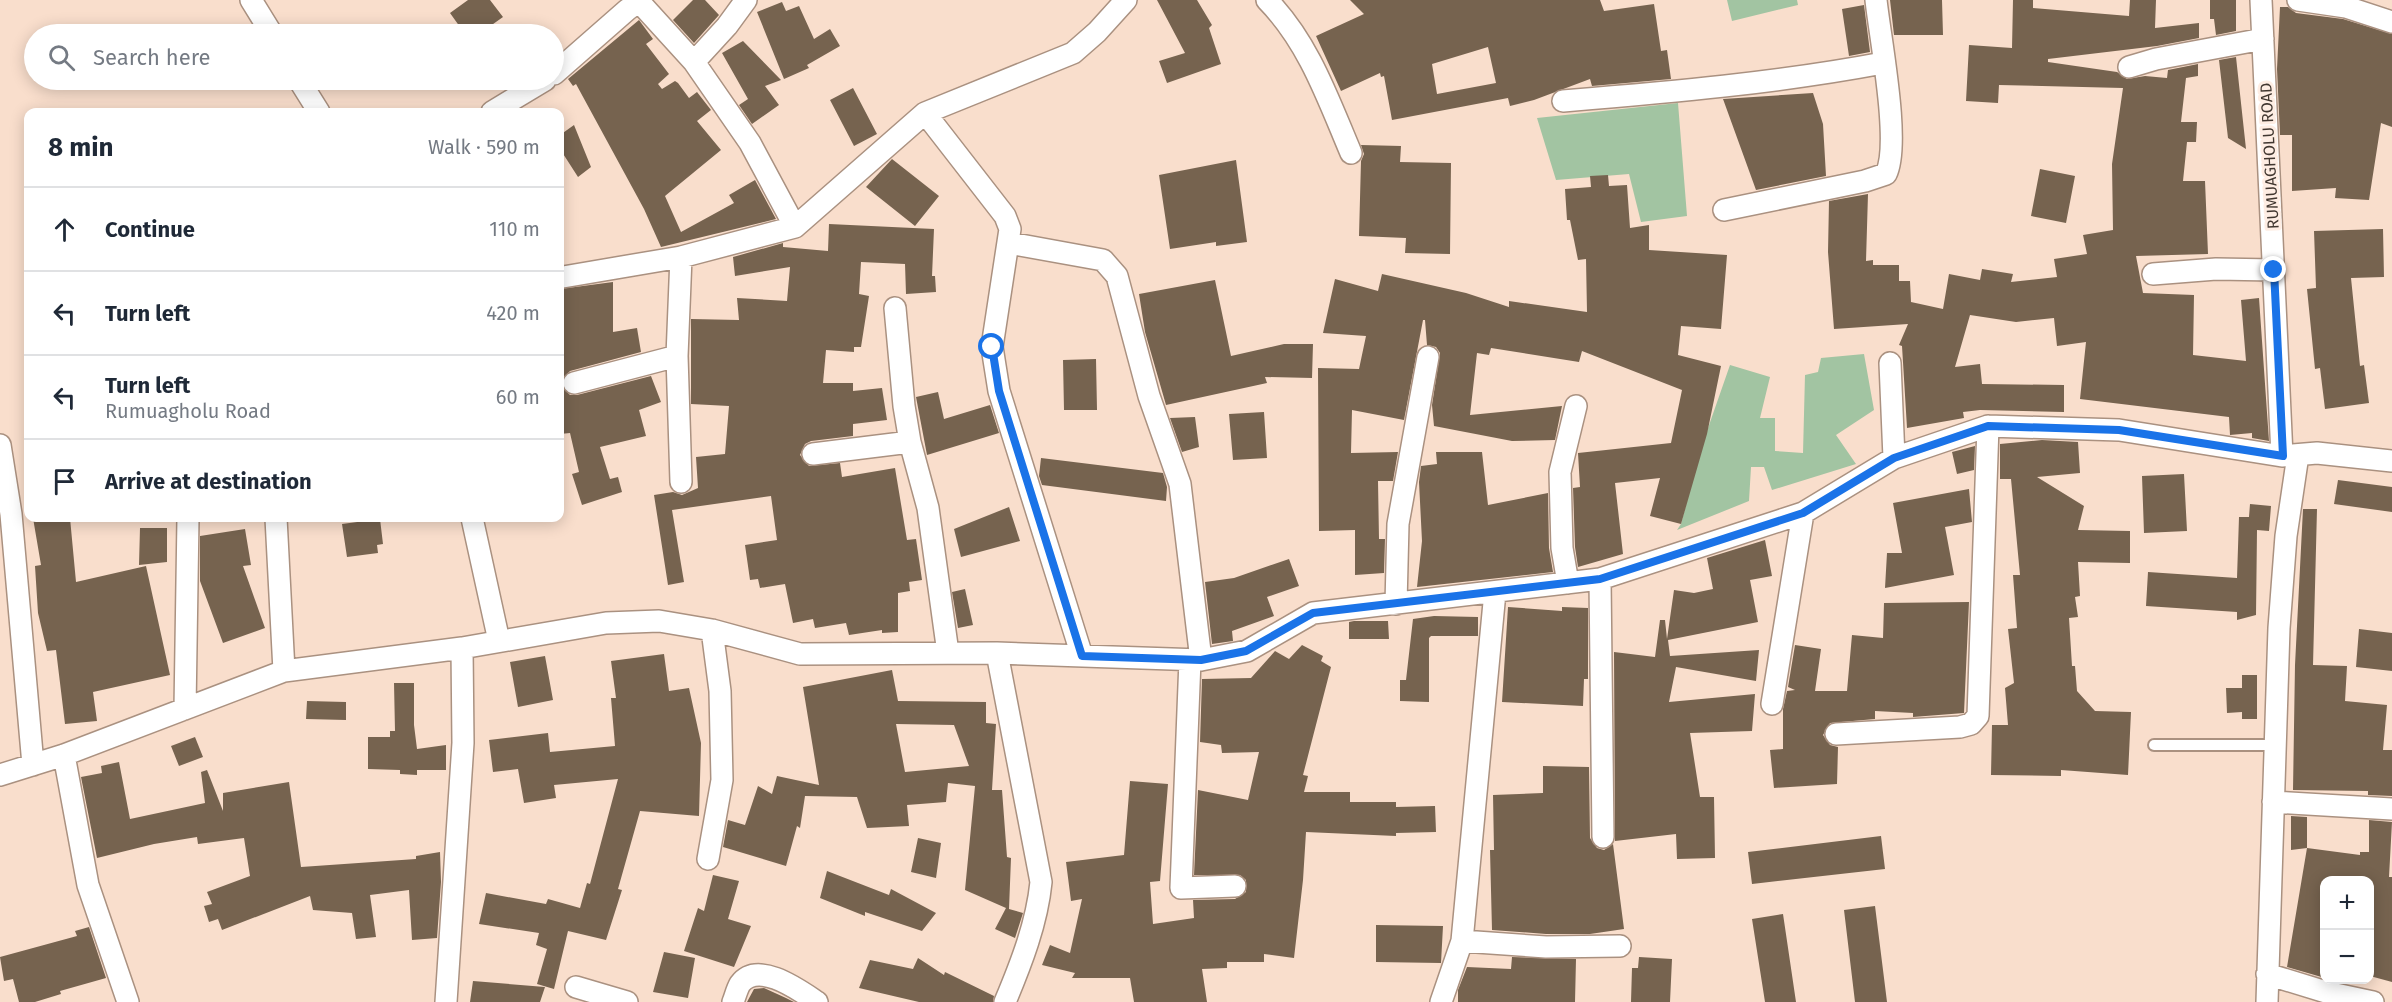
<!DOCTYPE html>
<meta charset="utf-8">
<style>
body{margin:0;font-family:"Fira Sans",sans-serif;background:#f2f2f3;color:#1f2937}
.controls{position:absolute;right:18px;bottom:18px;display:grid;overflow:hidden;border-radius:12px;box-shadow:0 3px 15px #0003}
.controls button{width:54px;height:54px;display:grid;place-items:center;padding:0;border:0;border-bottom:2px solid #e0e1e3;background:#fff;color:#1f2937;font:30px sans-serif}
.stop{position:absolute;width:18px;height:18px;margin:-14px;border:4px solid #1a73e8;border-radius:50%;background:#fff}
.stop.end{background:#1a73e8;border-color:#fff;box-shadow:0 2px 6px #0008}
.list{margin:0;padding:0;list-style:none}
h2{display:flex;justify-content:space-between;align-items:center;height:78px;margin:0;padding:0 24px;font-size:26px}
h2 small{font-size:20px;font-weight:400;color:#747a83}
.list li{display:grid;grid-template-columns:39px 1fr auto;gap:18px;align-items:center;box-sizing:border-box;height:84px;padding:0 24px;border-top:2px solid #e0e1e3}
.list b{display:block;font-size:22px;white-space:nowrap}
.list p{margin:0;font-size:20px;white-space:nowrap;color:#747a83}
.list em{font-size:20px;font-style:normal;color:#747a83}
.icon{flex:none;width:33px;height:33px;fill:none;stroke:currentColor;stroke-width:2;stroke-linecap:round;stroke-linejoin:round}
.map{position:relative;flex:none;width:2392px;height:1002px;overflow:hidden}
.search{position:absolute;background:#fff;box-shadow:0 3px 15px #0003;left:24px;top:24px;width:540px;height:66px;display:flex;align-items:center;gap:15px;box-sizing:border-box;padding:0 21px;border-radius:33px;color:#747a83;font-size:22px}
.panel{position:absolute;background:#fff;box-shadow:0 3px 15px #0003;left:24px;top:108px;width:540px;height:414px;border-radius:12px}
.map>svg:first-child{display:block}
.green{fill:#a2c4a2}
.building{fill:#76634f;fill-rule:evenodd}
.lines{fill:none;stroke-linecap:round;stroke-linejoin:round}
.service-casing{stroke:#aa9180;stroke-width:14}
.minor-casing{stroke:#aa9180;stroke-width:24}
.service{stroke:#fff;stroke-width:10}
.minor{stroke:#fff;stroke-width:21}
.route{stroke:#1a73e8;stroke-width:8}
.labels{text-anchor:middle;stroke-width:6;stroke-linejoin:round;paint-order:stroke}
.street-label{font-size:16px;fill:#413730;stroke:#feede3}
</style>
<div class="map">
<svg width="2392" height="1002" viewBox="0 0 2392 1002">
<rect width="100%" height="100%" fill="#f9decc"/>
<path class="green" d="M1727,0H1797L1798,5L1732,21Z
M1678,103L1687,216L1641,222L1629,174L1556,180L1537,118Z
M1864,354L1874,410L1836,435L1856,464L1772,490L1764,467H1751L1749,501L1677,530L1681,524L1700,451L1730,365L1770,377L1760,418H1775V451L1803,453L1805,375L1818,372L1821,358Z"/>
<path class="building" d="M468,0H490L503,17L479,34H465L450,13Z
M693,0H705L719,15L694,43L673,20Z
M1157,0H1197L1212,25L1209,28L1221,64L1167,83L1159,61L1185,53Z
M1350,0H1600L1604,11L1654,4L1661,51L1667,50L1671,79L1592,86L1590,79L1534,100L1510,106L1508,98L1392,120L1384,76L1381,77L1380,73L1341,91L1316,36L1364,14ZM1488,47L1496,83L1437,94L1432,64Z
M1890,0H1942L1943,35H1894Z
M2013,0H2033V8L2129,16L2130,0H2156L2155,28L2199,23V38L2157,46L2048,59V62L2117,72L2127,79L2145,76L2167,78L2168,70L2198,64V76L2186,78L2181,122H2197L2196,142H2187L2183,181H2205L2208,254L2136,256L2143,293L2194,295L2193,355L2246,361L2241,300L2259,298L2269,441L2252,438V433L2230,435L2229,417L2080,399L2086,342L2057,346L2054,318L2016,322L1970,315L1955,367L1980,364L1982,384L2064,385V412L1980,410L1963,412L1964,418L1907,428L1902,346L1899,345L1908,324L1834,329L1828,252L1829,201L1868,194L1866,261L1873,260V265H1899V281H1910L1911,302L1943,309L1949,274L1980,280L1982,269L2013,274L2011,282L2057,277L2054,259L2087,254L2083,235L2113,230L2112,164L2123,88L1999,85L1998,103L1966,101L1969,45L2012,48Z
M2210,0H2236V31L2216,35L2214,19H2210Z
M782,2L786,11L799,6L814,39L830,29L840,46L807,65L809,68L784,79L757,12Z
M1864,5L1870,52L1849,56L1842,9Z
M2280,7H2288L2296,13L2343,19L2392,34V127L2381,123L2369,200L2335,198L2336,188L2292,191V135H2280L2277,69Z
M639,20L653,39L646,44L669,74L658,84L662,89L675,81L678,83L689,98L697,92L711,110L697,121L721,150L665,196L681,232L734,203L729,195L755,180L776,219L661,247L644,209L576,84L573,86L568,79Z
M743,41L781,80L765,86L779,105L752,124L739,105L748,99L722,53Z
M2236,57L2246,149L2228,138L2219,60Z
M853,88L877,134L854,146L830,100Z
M1813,93L1823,124L1826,176L1756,190L1723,99Z
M574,125L591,167L578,177L560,149V135Z
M1361,145L1401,146L1400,162L1451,163L1450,254L1405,253L1406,238L1359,236L1361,161L1364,154Z
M892,159L939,196L915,226L866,187Z
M1236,160L1247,242L1216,246V242L1170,249L1159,175Z
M2040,169L2075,176L2066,223L2031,216Z
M1608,175L1609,186L1627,185L1630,228L1649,225V250L1727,255L1721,329L1681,326L1678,355L1721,366L1707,434L1681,524L1650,516L1660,478L1615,483L1623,554L1578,567L1575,547L1573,488L1580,487L1578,453L1671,443L1682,390L1582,351L1579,362L1491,348L1489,355L1477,353L1470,415L1562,406L1555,440L1512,441L1434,426L1432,405L1440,353L1436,347L1427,345L1425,320H1423L1404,420L1352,410L1351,453L1398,452L1393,481H1378L1379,539H1385L1384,573L1355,575V530L1319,531L1318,368L1359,369L1366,336L1323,333L1335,279L1378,291L1382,274L1466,293L1509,307V301L1587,312L1586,259L1578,260L1570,220H1567L1565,189L1591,187L1590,176Z
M829,224L934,229L932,276H935L936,292L906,294L905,264L861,262L859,294L869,296L861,347H854V352L826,350L823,383H853V391L882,388L887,420L853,424V436L811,441L805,444L800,455L809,466L840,463L842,477L895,468L907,540L916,539L922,580L909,582L910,591L898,593V632L882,633V630L849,635L846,623L815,628L813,619L793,623L785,584L760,588L758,579L750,580L745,545L777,540L771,496L672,510L684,582L668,585L654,495L673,492L682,495L698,488L696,457L725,454L729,406L691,404V319L739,320L737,298L787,301L790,267L735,276L733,257L783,243V247L828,251Z
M2383,229L2384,277L2351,278L2360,366L2364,365L2369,403L2325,409L2320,368L2315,369L2307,289L2316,288L2314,231Z
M1215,280L1231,356L1284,344H1313L1312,378L1265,377L1267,383L1166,405L1145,332L1139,294Z
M613,282V332L637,328L641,352L570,371L562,379V387L570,395H577L651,376L661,402L639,410L646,436L600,447L610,479L618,477L622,492L582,505L572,474L579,472L570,433L560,434V289Z
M1096,359L1097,410H1064L1063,360Z
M938,392L944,419L990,405L999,433L927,455L916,397Z
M1264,412L1267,458L1233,460L1229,414Z
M1195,417L1199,447L1182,452L1170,418Z
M2042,440L2078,442L2080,473L2037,477L2084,506L2078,530L2130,531V563L2078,562L2080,596L2075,597L2078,617L2069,618L2072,666H2075L2077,691L2095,711L2131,712L2128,775L2061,770V776L1991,775L1992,725H2008L2005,688L2014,683L2008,629L2017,628L2013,575H2020L2011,479H2000V444Z
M1975,446L1974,470L1957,474L1952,452Z
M1436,452H1482L1488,505L1548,493L1549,548L1553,572L1417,587L1422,541L1419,482L1421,466L1437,464Z
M1041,458L1163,473L1167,487L1166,501L1042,485L1039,476Z
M2184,474L2187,531L2144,533L2142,476Z
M2338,480L2392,487V512L2334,504Z
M1969,489L1972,522L1945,527L1954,575L1885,588L1887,553H1902L1893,503Z
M2250,504L2271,506L2269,531L2257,530L2256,615L2237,620V612L2146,606L2148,572L2237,578L2239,517H2249Z
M1009,507L1020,541L961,557L954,529Z
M2303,509H2317L2313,665L2347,666L2345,701L2387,705L2383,750H2392V796L2368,795V791L2293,790L2295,665Z
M33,518H70L76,582L146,566L170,675L93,692L97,721L65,724L56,650L47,651L38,613L35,566L41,565Z
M380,519L383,544L377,545L378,553L347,557L342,524Z
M140,528H167V562L139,565Z
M245,529L251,565L243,566L265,628L223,643L200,581V536Z
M1765,540L1772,576L1750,580L1758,622L1668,640L1670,656L1759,650L1756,681L1676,667L1669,702L1755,694L1752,731L1690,733L1700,797H1714L1715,858L1677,859L1676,834L1615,841L1614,652L1655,657L1660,620H1665L1667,639L1674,590L1694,593L1713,589L1707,558Z
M1289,559L1299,586L1267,597L1274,616L1232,631L1233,641L1212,644L1205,582L1234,578Z
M965,589L973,625L958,628L952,592Z
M1969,602L1964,713L1913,717V713L1875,711V719L1830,723L1823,735L1830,745L1838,747L1837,784L1774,788L1770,750L1783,749V709L1787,691L1795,690L1788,687L1795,645L1821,649L1815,691H1847L1852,635L1883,638L1884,603Z
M1508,607L1562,611V607L1588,608V679H1584L1583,706L1502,702Z
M1434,616L1478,617V636H1431L1429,638V702L1400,701V680H1406L1413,619Z
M1354,621H1388L1389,639H1349V622Z
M2359,629L2392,633V671L2356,667Z
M1302,645L1323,656L1321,661L1331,667L1303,775L1308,776L1304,792H1350V802H1396V807L1435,806L1436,832L1396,833V836L1306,832L1303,880L1294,958L1264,954V962H1227V968L1202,969L1207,1002H1134L1130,978H1072L1075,973L1042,965L1050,945L1070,953L1082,899L1071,901L1066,862L1124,855L1130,781L1168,784L1160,881L1150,882L1153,924L1194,918L1193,900L1235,899L1246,892V880L1240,875H1194L1198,790L1248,800L1259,752L1222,753L1221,745L1200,742L1202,679L1251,678L1275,651L1289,659Z
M664,654L669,691L689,688L701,743L699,816L640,811L618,889L622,890L606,940L568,931L554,989L537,984L547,949L536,945L539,933L479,924L486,893L546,904L548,899L580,908L587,883L590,884L618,779L554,785L556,798L524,803L518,769L493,772L489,740L548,733L550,752L615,746L611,698H616L611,661Z
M545,656L553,700L518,707L510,662Z
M892,670L898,701L986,702V723L996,724L992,790H1002L1007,857L1011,858L1009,909L1023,913L1015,938L995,929L1006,908L965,890L975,786L948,783L946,802L907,805L909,826L867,828L857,797L805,796L800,828L797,826L786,866L723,847L728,820L745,825L758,786L772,794L777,776L819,785L803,687ZM896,724L954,725L969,766L905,772Z
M2242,675H2257V719H2242V712L2227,713L2226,688H2242Z
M394,683H414V725L417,749L446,745V770H417V775L400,774V770L368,769V737H390V731H395Z
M307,701L346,702V720L306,719Z
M195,737L203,757L179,766L171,746Z
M119,762L130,819L205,803L201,772L207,770L223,811V793L289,782L301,867L416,859V856L440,852L441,882L437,938L412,940L409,890L370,895L376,937L356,939L352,913L313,910L310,896L222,930L218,919L209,922L204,906L212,904L207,892L250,876L244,838L198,844L197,837L154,844L97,858L81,777L102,773L101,766Z
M1543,766L1589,767L1590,838L1597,848L1604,850L1613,844L1624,929L1590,934H1546L1492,930L1490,850H1494L1493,795L1543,793Z
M2291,816L2307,817V848L2291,850Z
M2369,820L2392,822L2389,877H2392V982L2370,976V880H2325V978L2287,967L2307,848L2360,855V852H2369Z
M1881,836L1885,869L1752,884L1748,852Z
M918,838L941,843L936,878L911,872Z
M827,871L889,895L891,889L936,913L922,931L865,912V916L820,898Z
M713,875L739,881L728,919L751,926L734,967L684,951L698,908L704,911Z
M1875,906L1887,1002H1855L1844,910Z
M1783,914L1796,1002H1765L1752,919Z
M1376,925L1443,926L1441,963L1376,962Z
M89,927L106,978L60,991L61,994L35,1002H19L13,979L4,981L0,957L77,936L75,931Z
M664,952L695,958L688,998L653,992Z
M1512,957L1576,959L1575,1002H1458V990L1467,967L1511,969Z
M1639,957L1672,959L1670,1002H1631L1632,968H1638Z
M918,958L944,975L945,972L994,996L993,1002H919L859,988L870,960L913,969Z
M473,981L545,987L540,1002H470Z
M764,988L786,998L794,1002H747L754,989Z"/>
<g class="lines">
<defs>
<path id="service" d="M2154,745H2275"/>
<path id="minor" d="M251,0L272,34
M1267,0C1309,43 1328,99 1351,153
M2261,0L2282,456
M2298,0L2346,7L2392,22
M694,62L727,26L746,0
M2129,67L2156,59L2263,39
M554,74L627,10L635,4L643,6L694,62L750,143L795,227
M299,80L319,112
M1563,101C1671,92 1777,83 1883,63
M492,112L545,80
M925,113L1005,216L1010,229L992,347L999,391L1082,656
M1724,210L1865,181L1886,174C1901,144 1880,38 1876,0
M1009,243L1103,260L1117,276L1149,396L1180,484L1201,660
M2153,274L2216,269L2274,270
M563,277L681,257L795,227L925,113L1073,53L1097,32L1126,0
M895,308L904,406L910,442L928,508L948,653
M1890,363L1894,458
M574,383L677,356
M0,445L11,514L33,765
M813,454L910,442
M681,482L677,356L681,257
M276,518L284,671
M472,518L499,641
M1600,579L1603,837
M1568,583L1562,548L1560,472L1576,406
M1396,604L1398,524L1428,357
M997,653L1041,882C1037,923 1021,964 1005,1002
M1190,660L1181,888L1235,886
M1772,704L1803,513
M185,709L188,518
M1836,734L1960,727L1971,724L1978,716L1988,426
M64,755L88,885L128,1002
M0,775L64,755L284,671L462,648L606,623L659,621L712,630L800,654L997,653L1201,660L1247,651L1313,613L1600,579L1803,513L1894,458L1988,426L2119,430L2282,456L2317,453L2392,461
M2273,802L2392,809
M708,859L722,780L720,691L712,630
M1462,941L1546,947L1620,946
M2267,974L2326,992L2373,1002
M576,987L627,1002
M446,1002L463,743L462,648
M733,1002C735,997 737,989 740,984C758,960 799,990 817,1002
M1441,1002L1462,941L1495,592
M2267,1002L2279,628L2286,536L2298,455"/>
</defs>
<use href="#service" class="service-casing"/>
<use href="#minor" class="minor-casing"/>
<use href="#service" class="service"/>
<use href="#minor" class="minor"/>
</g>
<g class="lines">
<path class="route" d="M992,347L999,391L1082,656L1201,660L1246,651L1313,613L1600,579L1803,513L1894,458L1988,426L2119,430L2283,456L2274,270"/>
</g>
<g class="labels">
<g class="street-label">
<text transform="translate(2269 156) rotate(-93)" y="6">RUMUAGHOLU ROAD</text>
</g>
</g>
</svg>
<div class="controls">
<button>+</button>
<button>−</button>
</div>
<div class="stop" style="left:992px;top:347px"></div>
<div class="stop end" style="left:2274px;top:270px"></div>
<div class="search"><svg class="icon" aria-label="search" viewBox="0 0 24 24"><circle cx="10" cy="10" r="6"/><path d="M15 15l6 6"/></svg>Search here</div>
<section class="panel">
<h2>8 min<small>Walk · 590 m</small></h2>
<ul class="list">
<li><svg class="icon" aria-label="ahead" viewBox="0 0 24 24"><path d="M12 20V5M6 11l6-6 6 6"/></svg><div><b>Continue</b></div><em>110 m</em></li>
<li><svg class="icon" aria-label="left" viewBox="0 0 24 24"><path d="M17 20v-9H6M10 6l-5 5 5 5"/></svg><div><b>Turn left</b></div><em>420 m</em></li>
<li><svg class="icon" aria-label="left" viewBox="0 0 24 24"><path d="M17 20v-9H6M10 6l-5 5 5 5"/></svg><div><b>Turn left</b><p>Rumuagholu Road</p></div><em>60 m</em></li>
<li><svg class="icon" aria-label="arrive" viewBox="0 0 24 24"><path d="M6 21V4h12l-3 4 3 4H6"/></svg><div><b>Arrive at destination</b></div></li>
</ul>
</section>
</div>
